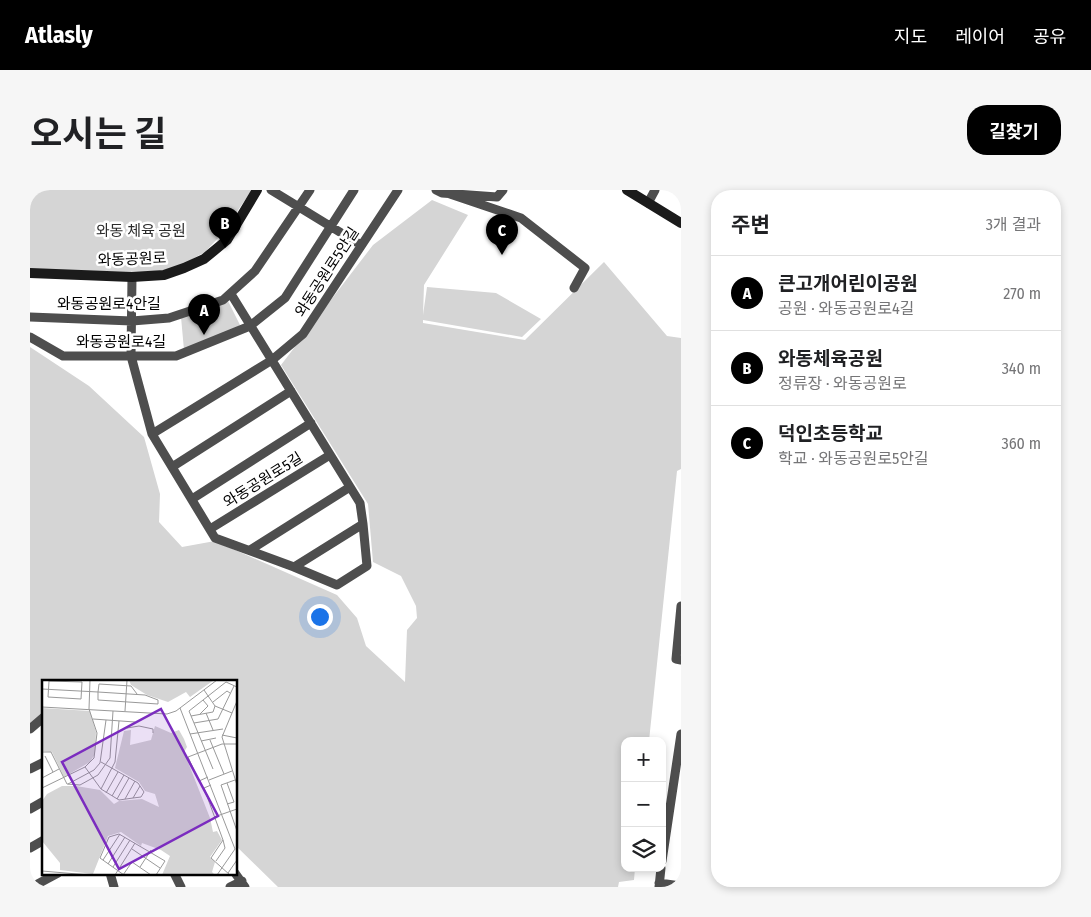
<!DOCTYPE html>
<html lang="ko">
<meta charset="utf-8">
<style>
body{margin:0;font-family:"Fira Sans Condensed","Noto Sans KR",sans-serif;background:#f6f6f6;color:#202124}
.controls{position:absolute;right:15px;bottom:15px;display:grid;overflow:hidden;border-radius:10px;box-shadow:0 2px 8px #0003}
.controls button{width:45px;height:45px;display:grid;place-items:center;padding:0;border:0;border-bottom:1px solid #e0e0e0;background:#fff;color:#202124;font:25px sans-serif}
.you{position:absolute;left:289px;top:426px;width:18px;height:18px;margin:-12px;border:4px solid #fff;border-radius:50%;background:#1a73e8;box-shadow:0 0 0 8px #1a73e833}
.badge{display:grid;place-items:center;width:32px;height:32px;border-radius:50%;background:#000;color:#fff;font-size:16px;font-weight:700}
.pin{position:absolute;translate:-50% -41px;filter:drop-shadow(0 1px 2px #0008)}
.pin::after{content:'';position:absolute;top:26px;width:18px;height:15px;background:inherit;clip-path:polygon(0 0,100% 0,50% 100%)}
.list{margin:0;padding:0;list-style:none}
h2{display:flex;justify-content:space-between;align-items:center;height:65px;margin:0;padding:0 20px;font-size:21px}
h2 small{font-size:16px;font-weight:400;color:#757577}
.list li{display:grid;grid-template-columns:32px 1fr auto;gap:15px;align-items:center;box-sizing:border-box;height:75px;padding:0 20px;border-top:1px solid #e0e0e0}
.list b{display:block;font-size:19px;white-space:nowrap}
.list p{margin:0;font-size:16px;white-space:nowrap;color:#757577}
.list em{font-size:16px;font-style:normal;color:#757577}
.icon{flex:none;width:28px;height:28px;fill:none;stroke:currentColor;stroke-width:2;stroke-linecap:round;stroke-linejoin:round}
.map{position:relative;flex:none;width:651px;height:697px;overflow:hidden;border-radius:20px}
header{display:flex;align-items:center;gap:30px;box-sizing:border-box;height:70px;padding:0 25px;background:#000;color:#fff}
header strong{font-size:24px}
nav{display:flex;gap:28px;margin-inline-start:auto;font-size:18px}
.intro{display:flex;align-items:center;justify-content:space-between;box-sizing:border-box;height:120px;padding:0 30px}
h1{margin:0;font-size:35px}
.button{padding:12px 22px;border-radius:20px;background:#000;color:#fff;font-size:18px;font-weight:700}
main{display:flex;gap:30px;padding:0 30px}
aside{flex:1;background:#fff;border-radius:20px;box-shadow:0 2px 8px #0003}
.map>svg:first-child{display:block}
.green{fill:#d5d5d5}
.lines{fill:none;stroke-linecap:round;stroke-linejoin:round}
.street{stroke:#4e4e4e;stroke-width:9}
.secondary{stroke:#1b1b1b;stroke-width:10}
.labels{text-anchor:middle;stroke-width:5;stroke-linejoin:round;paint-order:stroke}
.park-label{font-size:15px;fill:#2c2c2c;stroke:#fff}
.street-label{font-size:15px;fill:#000;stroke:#fff}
.inset-road{fill:none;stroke:#999;stroke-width:1}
.view{fill:#7b2cbf;fill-opacity:0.15;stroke:#7b2cbf;stroke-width:2.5}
.inset-edge{fill:none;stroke:#000;stroke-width:2.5}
</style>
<header>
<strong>Atlasly</strong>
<nav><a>지도</a><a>레이어</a><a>공유</a></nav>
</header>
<div class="intro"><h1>오시는 길</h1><a class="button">길찾기</a></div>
<main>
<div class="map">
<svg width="651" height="697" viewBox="0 0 651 697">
<rect width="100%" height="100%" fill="#fff"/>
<path class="green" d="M0,0H222L190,46L175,62L144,79L115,82L0,81Z
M402,10L438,25L394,95L393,125L397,97L466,103L511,129L492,147L393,130V133L495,150L574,72L637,146L651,148V279L647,281L619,551H595V678H605L604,690L589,692L588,697H248L206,656V491H14V522L0,534V157L59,196L114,247L130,304L129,332L152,357L185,351L307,405L327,428L336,456L375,492L377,440L387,428L386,416L371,386L343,372L338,314L251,175L343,55Z
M196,110L198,111L210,135L179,155L154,160L151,127Z"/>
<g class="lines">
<path class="street" d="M241,0L331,55
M406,0L412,3L467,7L473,0
M420,4L491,28L555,78L544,98
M618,13L625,0
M102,87L101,166L122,244L185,348L264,377L333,334L330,313L201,104
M0,127L102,131L139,128L193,110L225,81L280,0
M0,147L33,166H146L220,136L255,108L324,0
M122,244L242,170L273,144L368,0
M142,277L261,201
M162,309L281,233
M180,339L300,265
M220,360L320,297
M264,377L307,395L337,376L333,334
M651,416L646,469L651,470
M0,539L14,527
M0,579L14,572
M0,619L14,611
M0,658L14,650
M632,671L651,544
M80,683L84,697
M144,683L151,697
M205,683L215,697
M629,693L651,696
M2,697L28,683
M200,697L212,691
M629,697L631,678"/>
<path class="secondary" d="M597,0L651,33
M0,83L102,87L134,85L154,78L174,69L197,50L227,0"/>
</g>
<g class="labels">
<g class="park-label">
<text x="111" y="46">와동 체육 공원</text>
</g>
<g class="street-label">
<text transform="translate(102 69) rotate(-2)" y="5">와동공원로</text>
<text transform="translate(297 82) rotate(-57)" y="5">와동공원로5안길</text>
<text x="79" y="119">와동공원로4안길</text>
<text x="91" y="157">와동공원로4길</text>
<text transform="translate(233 290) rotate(-32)" y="5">와동공원로5길</text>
</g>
</g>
<g transform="translate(12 490)">
<rect width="195" height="195" fill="#fff"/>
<path d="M87,0H172L148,17L144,12L126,22L105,15L89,5ZM0,28L48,31L54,52L53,74L48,82L22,97L10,72L0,71ZM113,46L129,53L137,50L142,59L145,67L142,72L168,138L171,152L175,151L180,160L168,177L173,182L170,192L173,195H120L128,176L119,170L100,163L99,166L79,152L66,156L51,194L18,190V183L0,161V121L5,114L20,106H34L58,110L72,124L77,121L100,119L117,127L113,114L103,111L97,102L73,88L82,51L89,50L88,65L109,60Z" fill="#d5d5d5"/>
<path class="inset-road" d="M7,1L40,2L39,19L6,17ZM0,9L56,12L103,15L116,20V24L56,20V12L57,4L89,6L95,14M162,10L173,26L190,33M195,21L180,57L195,105M171,22L185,11L188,13M0,27L125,34L134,31L175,0M138,28L193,169M83,31L85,0M164,33L171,50M158,34L166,26L161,20M149,36L171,32L173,26M51,39L93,42M152,43L176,39L192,6M85,48L97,46L111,49V53M148,54L181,49M180,55L195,58M168,60L182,94M159,61L174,58M0,72H9L25,104L38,105L56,95L68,78L71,31M3,76L11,92M43,87L59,109L77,120L91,118L98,106L96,103L59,82M171,89L147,31L184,2L195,7M166,97L157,101L146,77L180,64H195M0,98L17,89M167,100L190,91M193,100L179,105L195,151M185,103L192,122L185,124M26,104L52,90L58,83L64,40M169,105L162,108L181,160L169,178L188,195M0,108L43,87L52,78L55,53L47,29L48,0M59,109L73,82L77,41M64,113L76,92M70,116L82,95M91,118L99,117L102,112L98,106M75,119L87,98M83,119L93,101M172,137L195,129M90,169L118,188M61,180L78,154M174,181L183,168L181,160M66,184L83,157M71,187L88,160M98,187L109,170M0,191L47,195M186,193L195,180M73,195L93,163M81,195L90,182L109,195M82,195L58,178L67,157L77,154L123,181L114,195M175,195L193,169"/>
<path class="view" d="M119,29L176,136L77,189L20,82Z"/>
<rect width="195" height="195" class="inset-edge"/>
</g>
</svg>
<div class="controls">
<button>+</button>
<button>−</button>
<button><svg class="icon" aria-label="layers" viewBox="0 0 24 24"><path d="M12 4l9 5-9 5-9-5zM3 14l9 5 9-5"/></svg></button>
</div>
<div class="you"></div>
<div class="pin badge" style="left:174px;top:145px">A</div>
<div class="pin badge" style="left:195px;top:58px">B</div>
<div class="pin badge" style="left:472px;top:65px">C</div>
</div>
<aside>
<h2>주변<small>3개 결과</small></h2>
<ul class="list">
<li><span class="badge">A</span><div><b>큰고개어린이공원</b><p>공원 · 와동공원로4길</p></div><em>270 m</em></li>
<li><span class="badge">B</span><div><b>와동체육공원</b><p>정류장 · 와동공원로</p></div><em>340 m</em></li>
<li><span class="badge">C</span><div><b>덕인초등학교</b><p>학교 · 와동공원로5안길</p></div><em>360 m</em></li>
</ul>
</aside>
</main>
